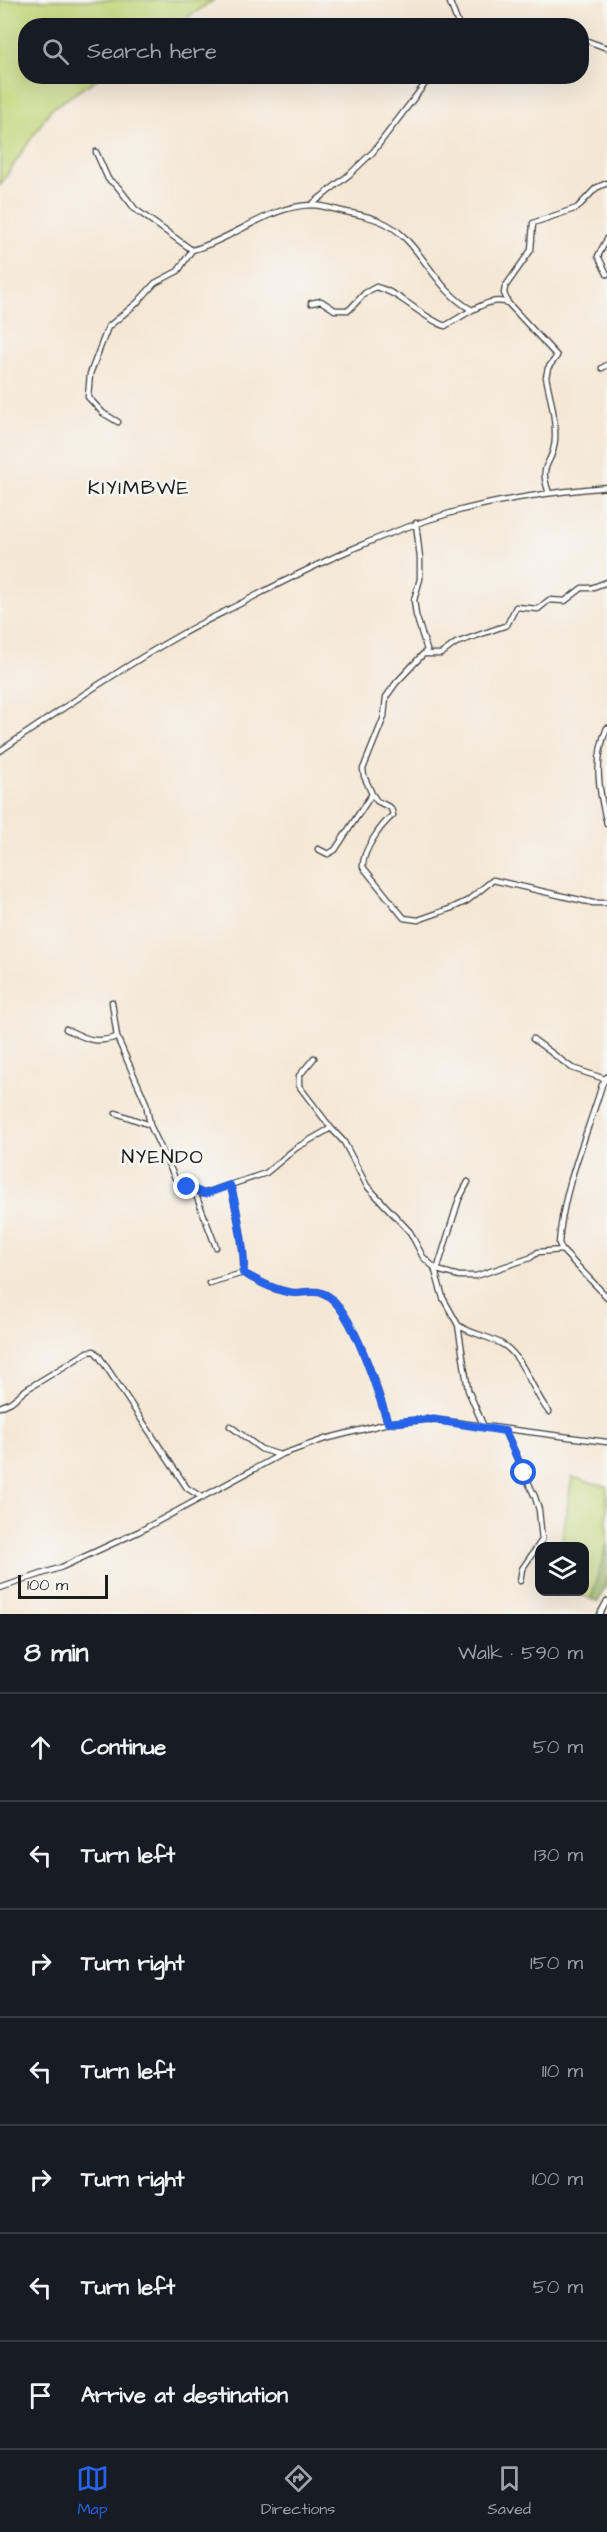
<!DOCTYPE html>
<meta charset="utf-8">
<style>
body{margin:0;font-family:"Architects Daughter",sans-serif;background:#20242c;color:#f1f3f6}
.controls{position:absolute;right:18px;bottom:18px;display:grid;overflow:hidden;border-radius:12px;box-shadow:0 6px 24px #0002}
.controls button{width:54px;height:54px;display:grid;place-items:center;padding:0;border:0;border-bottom:2px solid #363941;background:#171b24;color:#f1f3f6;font:30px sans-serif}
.scale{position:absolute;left:18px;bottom:15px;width:90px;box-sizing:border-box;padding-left:6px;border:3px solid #1c1c1c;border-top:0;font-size:16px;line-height:21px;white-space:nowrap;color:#1c1c1c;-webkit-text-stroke:4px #f6f6f2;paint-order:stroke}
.stop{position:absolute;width:18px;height:18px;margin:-14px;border:4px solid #2563eb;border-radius:50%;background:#fff}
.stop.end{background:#2563eb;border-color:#fff;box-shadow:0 2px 6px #0008}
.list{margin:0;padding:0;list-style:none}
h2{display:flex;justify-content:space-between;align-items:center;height:78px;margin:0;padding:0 24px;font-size:26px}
h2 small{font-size:20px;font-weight:400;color:#9ea1a6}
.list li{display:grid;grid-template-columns:39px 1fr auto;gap:18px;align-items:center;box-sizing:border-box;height:108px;padding:0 24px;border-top:2px solid #363941}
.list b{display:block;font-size:22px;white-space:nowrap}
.list em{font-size:20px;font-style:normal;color:#9ea1a6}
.icon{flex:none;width:33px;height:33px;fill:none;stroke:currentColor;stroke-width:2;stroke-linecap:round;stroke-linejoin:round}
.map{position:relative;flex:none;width:607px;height:1614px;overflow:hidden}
.search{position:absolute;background:#171b24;box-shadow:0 6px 24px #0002;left:18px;right:18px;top:18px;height:66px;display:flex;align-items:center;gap:15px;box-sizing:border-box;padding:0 21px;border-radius:24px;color:#9ea1a6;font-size:22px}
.sheet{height:834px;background:#171b24}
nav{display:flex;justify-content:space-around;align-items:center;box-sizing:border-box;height:84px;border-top:2px solid #363941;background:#171b24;font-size:16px;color:#9ea1a6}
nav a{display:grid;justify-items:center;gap:3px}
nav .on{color:#2563eb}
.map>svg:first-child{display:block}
.green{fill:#c3d577;stroke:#70784a;stroke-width:1.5}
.forest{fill:#9ab668;stroke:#5b6942;stroke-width:1.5}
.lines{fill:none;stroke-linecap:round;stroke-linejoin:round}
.minor-casing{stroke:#3d3a38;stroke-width:7}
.minor{stroke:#fff;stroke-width:4.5}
.route{stroke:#2563eb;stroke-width:8}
.labels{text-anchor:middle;stroke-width:5;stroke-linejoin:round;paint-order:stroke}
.quarter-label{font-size:20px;letter-spacing:1.5px;fill:#1c1c1c;stroke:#f6f6f2}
</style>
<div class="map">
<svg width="607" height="1614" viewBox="0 0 607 1614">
<rect width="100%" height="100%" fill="#f6f6f2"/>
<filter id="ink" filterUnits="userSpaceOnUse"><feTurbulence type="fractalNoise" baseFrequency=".0167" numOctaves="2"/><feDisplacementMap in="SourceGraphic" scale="12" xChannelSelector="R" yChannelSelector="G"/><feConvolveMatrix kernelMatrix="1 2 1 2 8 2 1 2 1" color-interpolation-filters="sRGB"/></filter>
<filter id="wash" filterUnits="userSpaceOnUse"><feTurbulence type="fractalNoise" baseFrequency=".008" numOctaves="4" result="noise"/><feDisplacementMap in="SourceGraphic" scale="24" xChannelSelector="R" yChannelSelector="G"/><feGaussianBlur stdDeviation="1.35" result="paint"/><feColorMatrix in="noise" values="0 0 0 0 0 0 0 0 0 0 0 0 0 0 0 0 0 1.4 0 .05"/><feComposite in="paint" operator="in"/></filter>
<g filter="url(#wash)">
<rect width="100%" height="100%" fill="#f5e7d5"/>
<path class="green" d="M0,0H214L176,25L26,26V76L100,77L51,109L0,185Z
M572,1477L607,1487V1544L591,1599L575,1592H584V1546H561Z"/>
<path class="forest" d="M607,1544V1582L598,1602L591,1599Z"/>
</g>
<g filter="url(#ink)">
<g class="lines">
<defs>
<path id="minor" d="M449,0L459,26
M540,26L549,23L554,26
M582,39L607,48
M96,152L108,179L118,187L135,209L192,250
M311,205L350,174L373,152L431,76
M607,239L598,256L607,274
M311,303L321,301L335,310H349L365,293L376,287C401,293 421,317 445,326L472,310
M602,368L607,365
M118,422L103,413L88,397L90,374L108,327L137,303L155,283L178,271L192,250C232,240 268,206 311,205C324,205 338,211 351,213C372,217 389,222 404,237C428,261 441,293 472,310C484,304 496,298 508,303
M549,493C537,461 554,466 555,439C556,418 550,397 546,377L548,368L557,356L508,303L504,293L505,287L531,250L533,223L577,208L596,188L607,183
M424,654H441L456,643L507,625L516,607L538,609L549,600L565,601L582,588H591L607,582
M607,728C593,760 599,792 607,824
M0,751C59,711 118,670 180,635C204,621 229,610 253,597C319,563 383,532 454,512C504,498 556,492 607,487
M372,794L377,801L391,808L393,815C381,825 362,851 363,867L404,918L418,920L452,908L467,901L493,880L593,903H607
M318,849L328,854L335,850L372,794L364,776L363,769L384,717L386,697L396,683L427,650L416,615L414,600L420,579V558L416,523
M112,1002L117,1037L146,1103L150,1125
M66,1029C87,1039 94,1044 117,1037
M533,1039L572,1068L605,1079
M314,1058L299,1076V1086L331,1128
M607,1077L602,1085C586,1138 563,1188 559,1243L562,1250L607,1297
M116,1113L150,1125L175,1178L181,1183L202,1194L230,1185
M194,1190L216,1247
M434,1267L443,1298L458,1325L468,1390L484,1427
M437,1270L459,1199L468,1182
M209,1283L243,1273
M458,1325C472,1335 491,1336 505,1346C524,1359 533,1393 549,1412
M0,1407L11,1402L27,1389L88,1352L94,1351L99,1356L187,1488L203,1498
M388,1423C379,1396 351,1301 322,1293C313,1290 304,1293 295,1293C277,1292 258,1281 243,1273C247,1261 235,1199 230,1185L266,1173L296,1148L331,1128L344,1142L367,1186L410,1232L423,1257L437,1270L459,1276H476L530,1258L538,1252L562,1250
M230,1426L261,1449L280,1455
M505,1431L535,1497L539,1510L542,1540L522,1569L520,1581
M0,1588L62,1567L140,1531L280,1455L325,1439L388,1423L429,1419L607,1442
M600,1614L607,1601"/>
</defs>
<use href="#minor" class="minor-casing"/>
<use href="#minor" class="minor"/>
</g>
</g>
<g class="lines" filter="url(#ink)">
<path class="route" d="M187,1187L205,1194L230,1185C235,1199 247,1260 243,1273C258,1281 277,1292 295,1293C304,1293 313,1290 322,1293C351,1301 379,1396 388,1423L429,1419L505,1431L524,1473"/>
</g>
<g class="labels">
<g class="quarter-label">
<text x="139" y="494">KIYIMBWE</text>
<text x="163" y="1163">NYENDO</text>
</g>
</g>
</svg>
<div class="controls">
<button><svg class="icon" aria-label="layers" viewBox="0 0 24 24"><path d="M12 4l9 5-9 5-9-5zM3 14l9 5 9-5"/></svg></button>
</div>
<div class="scale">100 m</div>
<div class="stop" style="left:524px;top:1473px"></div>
<div class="stop end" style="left:187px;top:1187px"></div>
<div class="search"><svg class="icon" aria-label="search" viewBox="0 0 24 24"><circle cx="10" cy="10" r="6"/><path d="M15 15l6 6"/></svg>Search here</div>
</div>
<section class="sheet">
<h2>8 min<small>Walk · 590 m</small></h2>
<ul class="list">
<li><svg class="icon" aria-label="ahead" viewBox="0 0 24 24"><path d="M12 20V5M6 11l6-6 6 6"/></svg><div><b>Continue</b></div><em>50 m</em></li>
<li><svg class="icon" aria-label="left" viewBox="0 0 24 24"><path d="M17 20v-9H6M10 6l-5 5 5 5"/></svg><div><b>Turn left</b></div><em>130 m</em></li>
<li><svg class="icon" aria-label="right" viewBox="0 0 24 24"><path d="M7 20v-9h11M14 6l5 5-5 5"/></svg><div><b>Turn right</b></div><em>150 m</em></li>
<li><svg class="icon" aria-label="left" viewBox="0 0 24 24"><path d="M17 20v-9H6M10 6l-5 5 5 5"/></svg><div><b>Turn left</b></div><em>110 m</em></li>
<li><svg class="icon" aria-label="right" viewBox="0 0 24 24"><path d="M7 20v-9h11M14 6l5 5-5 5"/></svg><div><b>Turn right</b></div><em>100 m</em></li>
<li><svg class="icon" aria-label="left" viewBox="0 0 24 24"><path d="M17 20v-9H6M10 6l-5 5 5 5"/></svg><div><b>Turn left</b></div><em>50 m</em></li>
<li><svg class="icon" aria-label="arrive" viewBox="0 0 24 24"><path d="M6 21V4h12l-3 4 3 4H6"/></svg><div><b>Arrive at destination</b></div></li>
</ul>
</section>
<nav>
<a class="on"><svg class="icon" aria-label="map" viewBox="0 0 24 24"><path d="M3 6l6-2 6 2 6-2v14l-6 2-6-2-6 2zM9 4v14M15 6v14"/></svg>Map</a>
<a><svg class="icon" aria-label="directions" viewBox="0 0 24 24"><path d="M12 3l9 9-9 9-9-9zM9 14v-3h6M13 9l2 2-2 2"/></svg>Directions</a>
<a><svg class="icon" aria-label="saved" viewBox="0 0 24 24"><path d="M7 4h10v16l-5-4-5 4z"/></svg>Saved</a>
</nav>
